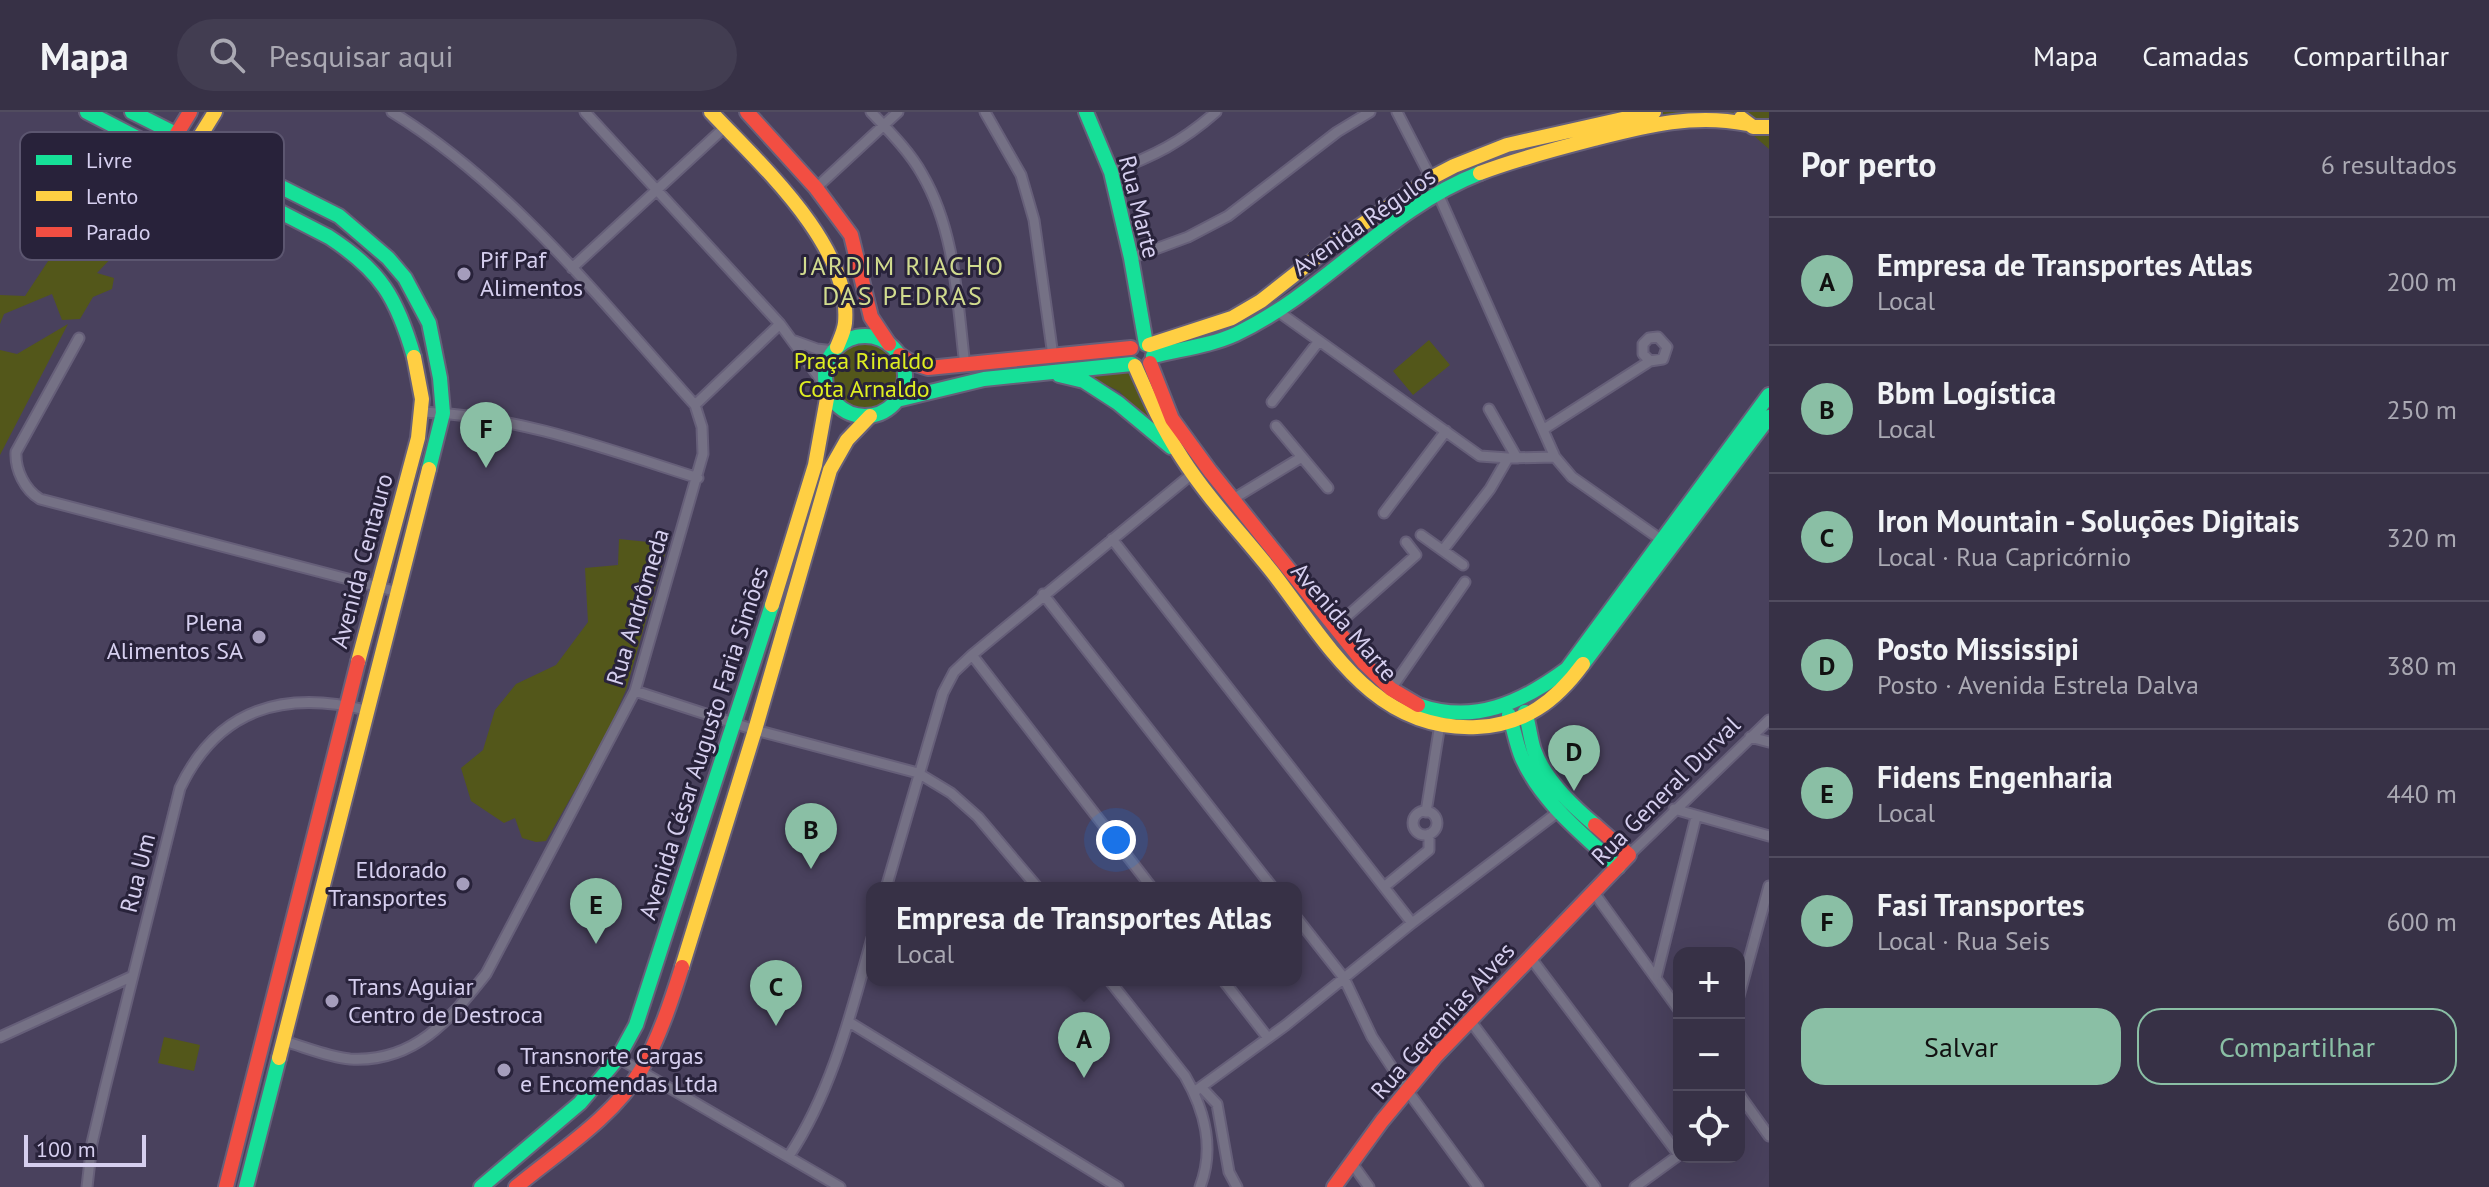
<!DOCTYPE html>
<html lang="pt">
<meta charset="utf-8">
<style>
body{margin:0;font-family:"PT Sans",sans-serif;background:#423d51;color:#f1f3f6}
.controls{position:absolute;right:24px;bottom:24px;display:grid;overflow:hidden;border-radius:16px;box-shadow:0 8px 32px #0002}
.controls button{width:72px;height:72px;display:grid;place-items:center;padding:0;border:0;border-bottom:2px solid #514c5f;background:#373146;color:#f1f3f6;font:40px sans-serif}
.scale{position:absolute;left:24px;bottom:20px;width:122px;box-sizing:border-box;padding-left:8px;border:4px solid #d6cfef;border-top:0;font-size:22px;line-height:28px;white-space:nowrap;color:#d6cfef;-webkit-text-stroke:6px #28223a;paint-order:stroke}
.you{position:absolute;left:1116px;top:728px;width:28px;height:28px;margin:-20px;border:6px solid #fff;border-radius:50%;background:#1a73e8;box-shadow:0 0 0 12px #1a73e833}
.badge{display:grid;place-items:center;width:52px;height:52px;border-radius:50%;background:#8abfa5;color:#111;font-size:26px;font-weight:700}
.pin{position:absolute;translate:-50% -66px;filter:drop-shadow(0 2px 4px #0008)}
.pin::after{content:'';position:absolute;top:42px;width:28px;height:24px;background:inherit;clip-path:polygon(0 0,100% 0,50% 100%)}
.popup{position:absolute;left:866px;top:770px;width:436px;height:104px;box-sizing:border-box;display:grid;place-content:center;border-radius:16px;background:#373146;filter:drop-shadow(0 2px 6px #0005);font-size:26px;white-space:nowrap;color:#aaa9b3}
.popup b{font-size:30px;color:#f1f3f6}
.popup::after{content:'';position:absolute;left:50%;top:100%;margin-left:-16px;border:16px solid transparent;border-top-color:#373146}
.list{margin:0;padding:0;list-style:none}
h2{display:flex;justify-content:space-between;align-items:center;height:104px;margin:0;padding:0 32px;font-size:34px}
h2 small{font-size:26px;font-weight:400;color:#aaa9b3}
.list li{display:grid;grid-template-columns:52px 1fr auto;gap:24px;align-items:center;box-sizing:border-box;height:128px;padding:0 32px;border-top:2px solid #514c5f}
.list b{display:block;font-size:30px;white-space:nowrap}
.list p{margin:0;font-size:26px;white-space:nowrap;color:#aaa9b3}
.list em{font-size:26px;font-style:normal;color:#aaa9b3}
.actions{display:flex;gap:16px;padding:24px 32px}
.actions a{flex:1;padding:18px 0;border:2px solid #8abfa5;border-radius:24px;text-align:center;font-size:28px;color:#8abfa5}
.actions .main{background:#8abfa5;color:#111}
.icon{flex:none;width:44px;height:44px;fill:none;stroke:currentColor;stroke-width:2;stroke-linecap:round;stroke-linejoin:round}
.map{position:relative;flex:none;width:1769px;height:1075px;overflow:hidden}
header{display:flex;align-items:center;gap:48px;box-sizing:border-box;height:112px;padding:0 40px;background:#373146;border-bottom:2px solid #514c5f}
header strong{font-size:38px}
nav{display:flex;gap:44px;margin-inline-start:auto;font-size:28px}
.search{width:560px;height:72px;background:#423d51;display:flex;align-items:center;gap:20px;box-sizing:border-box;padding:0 28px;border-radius:44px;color:#aaa9b3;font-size:30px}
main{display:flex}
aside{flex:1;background:#373146}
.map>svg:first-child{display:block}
.green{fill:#53571a}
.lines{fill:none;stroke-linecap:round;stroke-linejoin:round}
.street-casing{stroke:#665f79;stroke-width:13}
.fast-casing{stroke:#665f79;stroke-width:18}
.slow-casing{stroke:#665f79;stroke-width:18}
.jam-casing{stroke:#665f79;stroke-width:18}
.street{stroke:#757185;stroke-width:9}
.fast{stroke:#16e098;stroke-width:14}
.slow{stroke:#ffcf43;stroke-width:14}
.jam{stroke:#f24e42;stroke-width:14}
.poi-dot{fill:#a59dbc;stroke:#28223a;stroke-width:3}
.labels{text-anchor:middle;stroke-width:6;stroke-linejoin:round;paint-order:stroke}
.street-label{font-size:24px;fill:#d6cfef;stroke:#28223a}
.poi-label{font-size:24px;fill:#d6cfef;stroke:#28223a;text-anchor:start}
.park-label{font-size:24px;fill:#dfee22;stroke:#28223a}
.neighbourhood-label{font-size:26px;letter-spacing:2px;fill:#d1db8e;stroke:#28223a}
.key{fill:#28223a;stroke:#5c5670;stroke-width:2}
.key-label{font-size:22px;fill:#d6cfef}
</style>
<header>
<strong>Mapa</strong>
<div class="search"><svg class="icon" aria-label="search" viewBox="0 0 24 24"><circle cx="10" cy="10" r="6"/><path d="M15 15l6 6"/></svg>Pesquisar aqui</div>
<nav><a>Mapa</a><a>Camadas</a><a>Compartilhar</a></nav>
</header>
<main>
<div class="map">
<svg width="1769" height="1075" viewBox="0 0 1769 1075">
<rect width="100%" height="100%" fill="#49415d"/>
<path class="green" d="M1662,0H1769V37L1746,17L1720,10L1641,9Z
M150,48L169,53L165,76L147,124L116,141L97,161L114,166L112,177L93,185L80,207L62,208L52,182L4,202L0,212V183L25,184L58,134L97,136Z
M68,212L0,343V238L17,242Z
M1429,228L1450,253L1413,283L1393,259Z
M830 263a34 34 0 1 1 68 0a34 34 0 1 1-68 0Z
M1129,258L1157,318L1119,279L1083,262Z
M619,427L668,432L626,578L606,624L546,729L536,730L522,726L515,706L504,711L471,689L461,656L483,638L495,598L516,572L556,553L588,510L585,456L618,453Z
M164,925L200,933L194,959L158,951Z"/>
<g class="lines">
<defs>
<path id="street" d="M585,0L780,212L826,275
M871,0C889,19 910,40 922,62C956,120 957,189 965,254
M985,0L1021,63L1034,108L1053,244
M1397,0L1431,66L1555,345L1572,365L1663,429
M1111,60C1154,44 1182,30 1216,0
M816,76L898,0
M1131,146L1188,125L1228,104L1337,20L1370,0
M572,156L725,15
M1276,198L1480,344L1508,346L1555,345
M79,226L16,340C15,358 25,378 40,387L398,480
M795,229L817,237L834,239
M1272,290L1319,229
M695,293L780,212
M1489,297L1517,346
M422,300C518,304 607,337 698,366
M1276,314L1328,376
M1544,317L1650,249L1663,247L1667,235L1658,225L1649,226L1643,232V242L1650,249
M1233,387L1302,345
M1384,401L1446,319
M1421,423L1463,453
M1112,427L1412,811
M1443,438L1490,377L1508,346
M1043,482L1273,776
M1335,515L1416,443L1406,430
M972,543L1152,776
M1391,577L1465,470
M635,579L755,618L918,661L951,681L978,705L1038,776
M1750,625L1769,630
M1674,697L1769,724
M1413 711a12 12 0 1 1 24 0a12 12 0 1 1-24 0Z
M1426,700L1440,612
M1629,743L1769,608
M1384,775L1429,738V722
M886,776L943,581L954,560L972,543L1192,362
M1595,782L1679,898
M1296,805L1344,866L1372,925L1407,978L1478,1075
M1530,845L1679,1043
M1656,866L1696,705
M1109,868L1185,964C1205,999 1215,1036 1200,1075
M1223,868L1268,926
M1739,884L1769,774
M1469,907L1595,1075
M849,910L1118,1075
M0,925L133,864
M284,929C305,935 328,945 350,947C415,951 450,907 486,862L635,579L703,342L702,315L695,293C602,190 512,74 392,0
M618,946L840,1075
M1201,975L1217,992L1229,1060L1237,1075
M1194,980L1286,913L1412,811L1562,697
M1739,982L1769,1024
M789,1044C832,979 851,901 872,826
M1351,1050L1369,1075
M87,1075L92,1031L105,976L180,676C218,596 284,578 366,598
M1635,1075L1679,1043"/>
<path id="fast" d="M87,0L329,125C381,159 397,186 414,245
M132,0L339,104L388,146L405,166L429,211L440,266L443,301L429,357
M1086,0L1111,60L1131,146L1146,232
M825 264a40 40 0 1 1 80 0a40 40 0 1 1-80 0Z
M1153,244C1180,237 1210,234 1236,222C1325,180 1387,97 1480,61
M1059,263L1084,269L1118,291L1171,335
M897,288L984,267L1132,252
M1583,552L1769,305
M1418,593C1474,613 1521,591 1567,557L1769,283
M1525,600C1529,612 1530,626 1534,638C1545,668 1571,693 1595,713
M1509,603C1514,617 1516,632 1522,646C1542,691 1583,722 1618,755
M246,1075L279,946
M481,1075L580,991L618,946L636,913L772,493"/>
<path id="slow" d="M711,0C760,52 852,134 845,211C844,220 840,227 837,235
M1741,6L1753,15H1769
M170,44L189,42L215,0
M1480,61C1517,47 1555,37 1594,27C1645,14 1694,1 1747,12
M1149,233L1232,206L1261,189L1336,130L1431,66L1454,54L1507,33L1654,0
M1135,254C1149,286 1163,317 1182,346C1209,388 1243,423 1273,461C1328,532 1374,620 1477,615C1524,613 1556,589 1583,552
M772,493L815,353L828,281
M358,550L418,326L422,287L414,245
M682,855L755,618L830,358L847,328L870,304
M279,946L429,357"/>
<path id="jam" d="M747,0L816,76L851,123L871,205L889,232
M176,23L190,0
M900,243L912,251L928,256L1131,236
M1150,251L1172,307L1210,359L1364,551L1391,577L1418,593
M226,1075L358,550
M516,1075C558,1040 613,1006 641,958C659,926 671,890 682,855
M1334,1075L1382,1009L1435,945L1629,743L1595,713"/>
</defs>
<use href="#street" class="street-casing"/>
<use href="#fast" class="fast-casing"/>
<use href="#slow" class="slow-casing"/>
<use href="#jam" class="jam-casing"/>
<use href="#street" class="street"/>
<use href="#fast" class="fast"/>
<use href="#slow" class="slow"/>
<use href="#jam" class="jam"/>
</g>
<g class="poi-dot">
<circle cx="464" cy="162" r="8"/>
<circle cx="259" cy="525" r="8"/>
<circle cx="463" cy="772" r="8"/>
<circle cx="332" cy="889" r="8"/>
<circle cx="504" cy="958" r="8"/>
</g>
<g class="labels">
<g class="street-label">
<text transform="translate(1139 95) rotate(76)" y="8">Rua Marte</text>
<text transform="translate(1364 110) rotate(-35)" y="8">Avenida Régulos</text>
<text transform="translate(362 449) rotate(-75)" y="8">Avenida Centauro</text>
<text transform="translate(638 495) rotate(-73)" y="8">Rua Andrômeda</text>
<text transform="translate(1344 510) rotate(49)" y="8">Avenida Marte</text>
<text transform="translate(704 631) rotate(-72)" y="8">Avenida César Augusto Faria Simões</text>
<text transform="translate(1666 679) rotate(-45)" y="8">Rua General Durval</text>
<text transform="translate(138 761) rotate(-76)" y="8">Rua Um</text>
<text transform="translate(1443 909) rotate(-48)" y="8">Rua Geremias Alves</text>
</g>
<g class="poi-label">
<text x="480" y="156">Pif Paf<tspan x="480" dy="28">Alimentos</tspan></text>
<text x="243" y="519" text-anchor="end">Plena<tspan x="243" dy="28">Alimentos SA</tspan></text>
<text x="447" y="766" text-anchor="end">Eldorado<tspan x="447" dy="28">Transportes</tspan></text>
<text x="348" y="883">Trans Aguiar<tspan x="348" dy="28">Centro de Destroca</tspan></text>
<text x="520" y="952">Transnorte Cargas<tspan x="520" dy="28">e Encomendas Ltda</tspan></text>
</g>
<g class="park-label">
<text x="864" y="257">Praça Rinaldo<tspan x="864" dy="28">Cota Arnaldo</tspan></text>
</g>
<g class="neighbourhood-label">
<text x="903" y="163">JARDIM RIACHO<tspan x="903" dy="30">DAS PEDRAS</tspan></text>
</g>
</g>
<rect x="20" y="20" width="264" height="128" rx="12" class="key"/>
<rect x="36" y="43" width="36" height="10" fill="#16e098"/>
<rect x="36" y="79" width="36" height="10" fill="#ffcf43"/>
<rect x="36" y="115" width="36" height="10" fill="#f24e42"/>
<g class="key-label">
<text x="86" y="56">Livre</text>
<text x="86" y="92">Lento</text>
<text x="86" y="128">Parado</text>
</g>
</svg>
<div class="controls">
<button>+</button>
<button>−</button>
<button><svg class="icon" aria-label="locate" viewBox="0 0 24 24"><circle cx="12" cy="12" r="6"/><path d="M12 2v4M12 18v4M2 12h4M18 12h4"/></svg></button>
</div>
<div class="scale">100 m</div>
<div class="you"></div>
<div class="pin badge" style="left:1084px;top:966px">A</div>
<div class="popup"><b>Empresa de Transportes Atlas</b>Local</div>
<div class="pin badge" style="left:811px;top:757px">B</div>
<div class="pin badge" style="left:776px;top:914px">C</div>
<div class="pin badge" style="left:1574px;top:679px">D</div>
<div class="pin badge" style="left:596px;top:832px">E</div>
<div class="pin badge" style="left:486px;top:356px">F</div>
</div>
<aside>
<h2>Por perto<small>6 resultados</small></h2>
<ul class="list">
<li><span class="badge">A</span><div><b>Empresa de Transportes Atlas</b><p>Local</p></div><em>200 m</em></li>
<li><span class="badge">B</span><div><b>Bbm Logística</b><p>Local</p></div><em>250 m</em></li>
<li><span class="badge">C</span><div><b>Iron Mountain - Soluções Digitais</b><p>Local · Rua Capricórnio</p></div><em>320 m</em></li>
<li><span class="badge">D</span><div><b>Posto Mississipi</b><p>Posto · Avenida Estrela Dalva</p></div><em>380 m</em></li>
<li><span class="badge">E</span><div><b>Fidens Engenharia</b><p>Local</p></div><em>440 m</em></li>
<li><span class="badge">F</span><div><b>Fasi Transportes</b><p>Local · Rua Seis</p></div><em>600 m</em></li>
</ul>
<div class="actions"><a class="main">Salvar</a><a>Compartilhar</a></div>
</aside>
</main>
